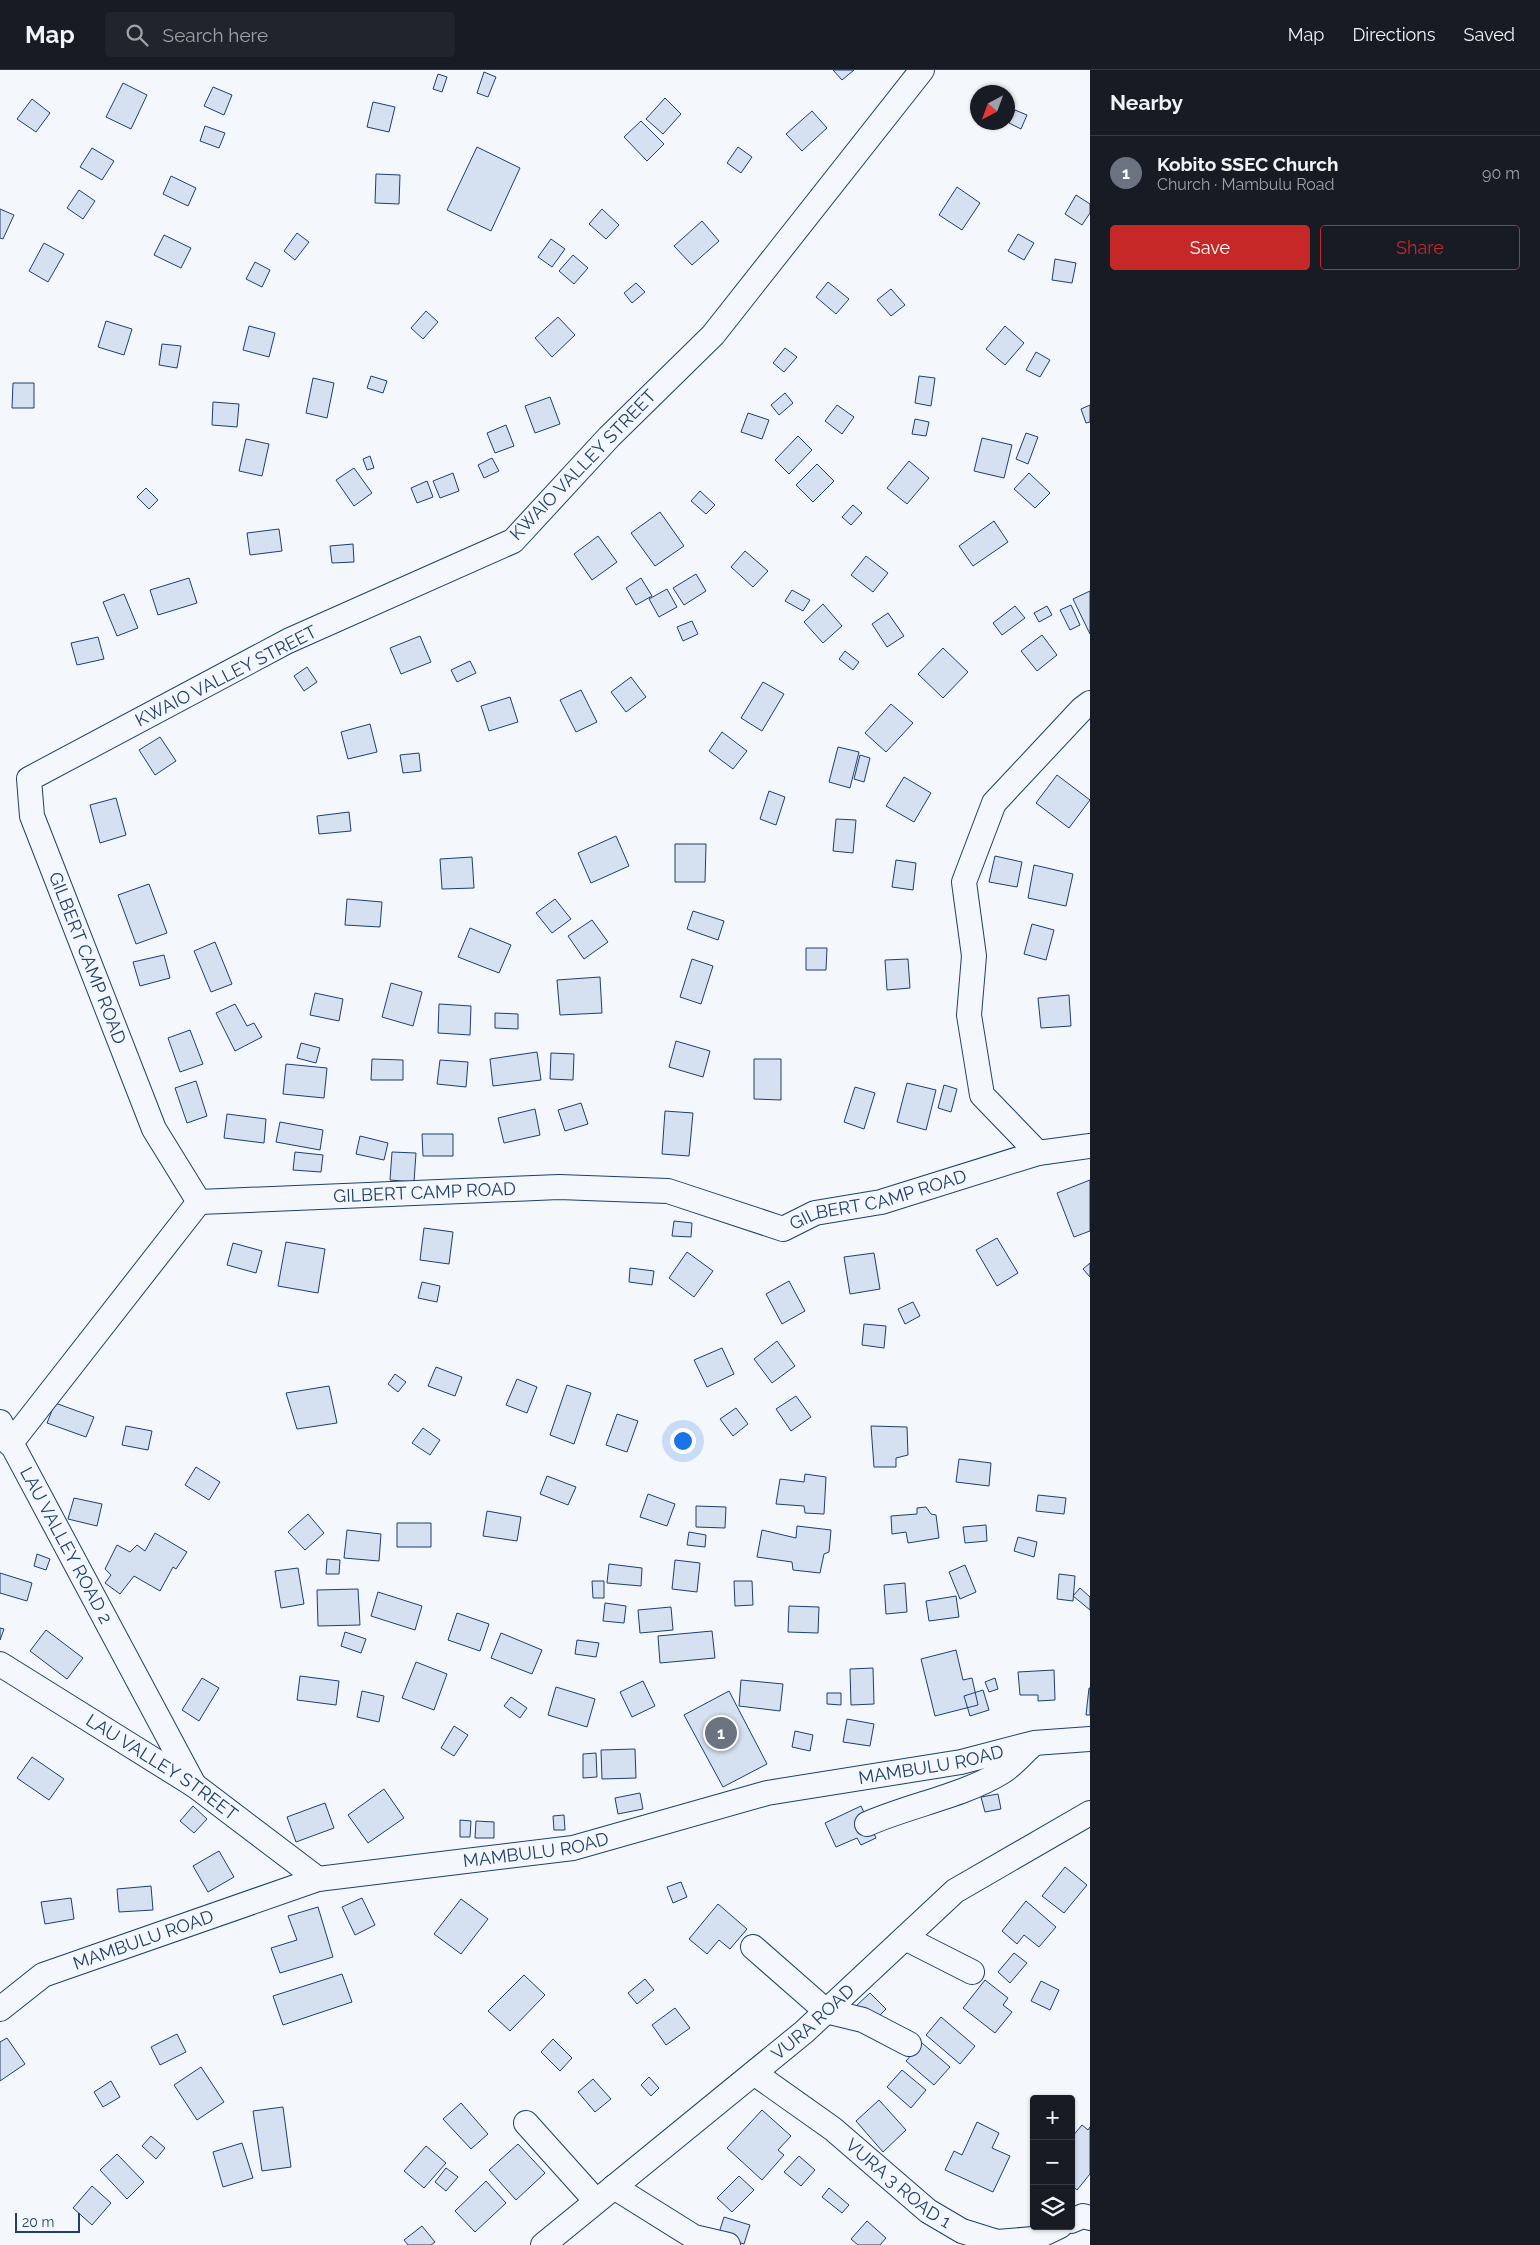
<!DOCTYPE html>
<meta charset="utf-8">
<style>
body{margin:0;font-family:Raleway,sans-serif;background:#20242c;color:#f1f3f6}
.controls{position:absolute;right:15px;bottom:15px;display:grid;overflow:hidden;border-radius:5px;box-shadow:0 1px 4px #0004}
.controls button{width:45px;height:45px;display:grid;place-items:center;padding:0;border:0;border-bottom:1px solid #363941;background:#171b24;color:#f1f3f6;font:25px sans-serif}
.compass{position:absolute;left:970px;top:15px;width:45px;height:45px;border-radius:50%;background:#171b24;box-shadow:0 1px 4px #0004;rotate:221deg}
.scale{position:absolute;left:15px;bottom:12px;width:65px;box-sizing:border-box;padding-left:5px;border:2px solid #1d3f73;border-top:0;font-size:14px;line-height:18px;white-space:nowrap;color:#1d3f73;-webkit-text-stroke:4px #f4f7fb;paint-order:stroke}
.you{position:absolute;left:682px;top:1370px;width:18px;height:18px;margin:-12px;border:4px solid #fff;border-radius:50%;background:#1a73e8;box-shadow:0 0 0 8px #1a73e833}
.badge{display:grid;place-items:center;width:32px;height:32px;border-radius:50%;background:#c62828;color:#fff;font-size:16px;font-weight:700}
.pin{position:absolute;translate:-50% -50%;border:2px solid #fff;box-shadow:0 1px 5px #0006}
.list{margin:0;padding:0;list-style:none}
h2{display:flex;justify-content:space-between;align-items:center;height:65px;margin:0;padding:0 20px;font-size:21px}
h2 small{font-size:16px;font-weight:400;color:#9ea1a6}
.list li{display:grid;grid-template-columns:32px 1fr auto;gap:15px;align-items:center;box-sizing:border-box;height:75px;padding:0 20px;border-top:1px solid #363941}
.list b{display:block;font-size:19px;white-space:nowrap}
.list p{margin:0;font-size:16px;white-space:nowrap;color:#9ea1a6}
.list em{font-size:16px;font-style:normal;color:#9ea1a6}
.actions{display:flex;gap:10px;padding:15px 20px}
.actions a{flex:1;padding:11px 0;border:1px solid #c62828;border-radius:5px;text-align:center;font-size:18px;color:#c62828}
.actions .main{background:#c62828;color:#fff}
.icon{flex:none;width:28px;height:28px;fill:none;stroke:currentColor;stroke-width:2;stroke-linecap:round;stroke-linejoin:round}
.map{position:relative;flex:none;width:1090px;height:2175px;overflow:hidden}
header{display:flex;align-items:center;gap:30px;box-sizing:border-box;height:70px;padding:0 25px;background:#171b24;border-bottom:1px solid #363941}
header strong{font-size:24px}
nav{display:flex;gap:28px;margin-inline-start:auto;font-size:18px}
.search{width:350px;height:45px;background:#20242c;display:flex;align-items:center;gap:12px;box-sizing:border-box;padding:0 18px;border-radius:5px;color:#9ea1a6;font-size:19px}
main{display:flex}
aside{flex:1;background:#171b24}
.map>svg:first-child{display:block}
.building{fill:#d5e0f0;stroke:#1d3f73}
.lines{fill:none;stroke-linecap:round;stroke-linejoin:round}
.minor-casing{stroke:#1d3f73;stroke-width:26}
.minor{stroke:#f4f7fb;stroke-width:24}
.labels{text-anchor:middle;stroke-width:4;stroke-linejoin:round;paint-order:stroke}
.street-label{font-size:18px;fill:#1d3f73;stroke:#f4f7fb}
</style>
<header>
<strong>Map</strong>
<div class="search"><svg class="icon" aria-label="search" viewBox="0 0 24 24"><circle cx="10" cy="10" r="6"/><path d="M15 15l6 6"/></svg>Search here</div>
<nav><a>Map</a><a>Directions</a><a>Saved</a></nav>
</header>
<main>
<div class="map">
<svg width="1090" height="2175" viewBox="0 0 1090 2175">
<rect width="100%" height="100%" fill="#f4f7fb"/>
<path class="building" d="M833,0H854L842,10Z
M484,2L496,7L488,27L477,23Z
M438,4L447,7L442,22L433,19Z
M123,13L147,25L131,59L106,47Z
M213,17L232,25L224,45L204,36Z
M665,28L681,44L663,64L646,49Z
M32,29L50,43L36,62L17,49Z
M373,32L395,37L389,62L367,57Z
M1015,40L1027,45L1021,59L1009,53Z
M812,41L827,58L802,81L786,64Z
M641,51L664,74L647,91L624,67Z
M205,56L225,63L219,78L200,71Z
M477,77L520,98L491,161L447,140Z
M738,77L752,87L741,103L727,93Z
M92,78L114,91L102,110L80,97Z
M376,104L400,105L399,134L375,133Z
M171,106L196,118L188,136L163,124Z
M957,117L980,133L962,160L939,145Z
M79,120L95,131L83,149L67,138Z
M1076,125L1090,134V143L1082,155L1065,144Z
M0,139L14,145L3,169L0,168Z
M602,139L619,155L606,169L589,154Z
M702,151L719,171L692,195L674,176Z
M297,163L309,172L295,190L284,181Z
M1018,164L1034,173L1024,190L1008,181Z
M164,165L191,178L181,198L154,185Z
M551,169L565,179L552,197L538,187Z
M44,173L64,184L48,212L29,201Z
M573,185L588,198L574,214L559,201Z
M1055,189L1076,193L1072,213L1052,210Z
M255,192L270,200L262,217L246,209Z
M828,212L849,229L836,244L816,227Z
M636,213L645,222L632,233L624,223Z
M891,219L905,235L891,246L877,230Z
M426,241L438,252L423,269L411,258Z
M558,247L575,265L552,287L535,268Z
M106,251L132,259L124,285L98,277Z
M249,256L275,263L269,287L243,280Z
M1005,256L1024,273L1005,295L986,279Z
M162,274L181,276L177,298L159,295Z
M785,278L797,287L784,302L773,293Z
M1036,282L1050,290L1040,307L1026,300Z
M371,306L387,311L383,323L367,318Z
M919,306L935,308L931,336L915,333Z
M313,308L334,313L327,348L306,343Z
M13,313H34V338H12Z
M785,323L793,333L779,345L771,335Z
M550,327L560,354L535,363L525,336Z
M213,332L239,334L237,357L212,355Z
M837,335L854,347L842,364L825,351Z
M1090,335V352L1086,353L1081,339Z
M748,343L769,350L762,369L741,362Z
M915,349L929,352L926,366L912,364Z
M506,355L514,376L495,383L487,363Z
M1026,363L1038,367L1028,394L1016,389Z
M798,366L812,380L789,404L775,390Z
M982,368L1012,375L1004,408L974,401Z
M246,369L269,374L262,406L239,401Z
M370,386L374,398L367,400L363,389Z
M492,388L499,401L484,408L478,395Z
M909,391L929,408L907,434L887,418Z
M817,394L834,411L813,432L796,415Z
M354,398L372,423L354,436L336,410Z
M453,403L459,421L440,428L433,411Z
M1029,403L1050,423L1035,438L1014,419Z
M427,411L433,427L417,433L411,418Z
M146,418L158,430L149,439L137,427Z
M700,421L715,435L706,444L691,431Z
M853,435L862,443L851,455L842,447Z
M660,442L684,476L655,496L631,463Z
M994,451L1008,472L973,496L959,476Z
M279,459L282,481L250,485L247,463Z
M598,466L617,492L592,510L574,484Z
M353,474L354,492L332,493L330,476Z
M745,481L768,501L753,517L731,497Z
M866,486L888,503L873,522L851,505Z
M696,504L706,521L684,535L673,518Z
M189,508L197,533L158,545L150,520Z
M641,508L652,526L636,535L626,518Z
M667,519L677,537L659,547L649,529Z
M792,520L810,530L803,541L785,531Z
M1090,521V564L1073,529Z
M124,524L138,558L117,566L103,532Z
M823,534L842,556L823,573L804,552Z
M1071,535L1080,555L1070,560L1060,540Z
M1015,536L1025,548L1002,565L993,553Z
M1047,536L1052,545L1039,552L1034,543Z
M888,543L904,566L887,577L872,554Z
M692,551L698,564L683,571L677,557Z
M1042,565L1057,585L1037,601L1021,581Z
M420,566L431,592L401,604L390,578Z
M98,567L104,589L77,595L71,573Z
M943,578L968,602L943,628L918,604Z
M845,581L859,592L853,600L839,589Z
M470,591L476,603L457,612L451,600Z
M307,597L317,612L304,621L294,606Z
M631,607L646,627L626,642L611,622Z
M763,612L784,624L762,661L741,648Z
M581,620L597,652L576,662L560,630Z
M510,627L518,652L489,661L481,636Z
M891,634L913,653L886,682L865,663Z
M370,654L377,682L348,689L341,662Z
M722,662L747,681L733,699L709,681Z
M160,667L176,691L155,705L139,680Z
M838,677L859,682L850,718L829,712Z
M419,683L421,701L403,703L400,685Z
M860,685L870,688L864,712L854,709Z
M1057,705L1090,730L1069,758L1036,733Z
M904,707L931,723L914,752L886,736Z
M769,721L785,727L776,755L760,749Z
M116,728L126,765L100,773L90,735Z
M349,742L351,761L319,764L317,746Z
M836,749L856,750L853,783L833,781Z
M616,766L629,796L591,813L578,783Z
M675,774H706L705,812H675Z
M995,786L1022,792L1017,817L989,812Z
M472,787L474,818L442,819L440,789Z
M896,790L916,793L913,820L892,817Z
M1034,795L1073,804L1066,836L1028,828Z
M149,814L167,863L136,874L118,825Z
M347,829L382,832L380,857L345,855Z
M555,829L571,849L552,863L536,843Z
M693,841L724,851L718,870L687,859Z
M592,850L608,872L584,889L568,866Z
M1032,854L1054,860L1046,890L1024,884Z
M470,858L511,875L499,903L458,887Z
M215,872L232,914L211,922L194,881Z
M806,878H827L826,900H806Z
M164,885L170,908L140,916L133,892Z
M692,889L713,896L701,934L680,927Z
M908,889L910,918L887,920L885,890Z
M600,907L602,943L560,945L557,910Z
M391,913L422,922L413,956L382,947Z
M315,923L343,929L339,951L310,945Z
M1069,925L1071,956L1041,958L1038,928Z
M235,934L247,956L254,953L262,967L235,981L216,943Z
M439,934L471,936L470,965L438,963Z
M495,943L518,944V959L495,958Z
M190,960L203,994L180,1002L168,968Z
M676,971L710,981L703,1007L669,997Z
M301,973L320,978L316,993L297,988Z
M537,982L541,1010L493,1016L490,989Z
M551,983L574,984L573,1010L550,1009Z
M372,989L403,990V1010H371Z
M754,989H781V1030L754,1029Z
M440,990L468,992L466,1017L437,1014Z
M286,994L327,998L324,1028L283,1024Z
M196,1011L207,1046L187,1053L175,1018Z
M907,1013L936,1020L926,1060L897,1052Z
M944,1015L957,1019L951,1042L938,1038Z
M855,1017L875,1023L864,1059L844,1052Z
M581,1033L588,1054L565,1061L558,1040Z
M535,1039L540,1065L504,1073L498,1048Z
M665,1041L693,1043L689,1086L662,1084Z
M227,1044L266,1049L264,1073L224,1068Z
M280,1052L323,1060L320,1080L276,1072Z
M422,1064H453V1086H423Z
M360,1066L388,1073L384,1090L356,1084Z
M295,1082L323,1085L321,1102L293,1100Z
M392,1082L416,1083L414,1112L390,1110Z
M1090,1110V1161L1074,1167L1057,1123Z
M674,1151L692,1153L691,1167L672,1166Z
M424,1158L453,1162L449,1194L420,1190Z
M997,1168L1018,1203L997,1216L976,1180Z
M286,1172L325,1179L318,1223L278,1216Z
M233,1173L262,1181L256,1203L227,1195Z
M687,1182L713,1201L694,1227L669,1208Z
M874,1183L880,1219L850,1224L844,1187Z
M1090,1193V1207L1083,1199Z
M630,1198L654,1201L652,1215L629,1212Z
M789,1211L805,1241L782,1254L766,1224Z
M422,1212L440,1216L437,1232L418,1228Z
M913,1232L920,1246L905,1254L898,1239Z
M864,1254L886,1256L884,1278L862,1275Z
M777,1271L795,1296L772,1313L754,1289Z
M722,1278L734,1304L707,1317L694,1290Z
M436,1297L462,1307L455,1326L428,1316Z
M395,1304L406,1312L398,1322L388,1314Z
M517,1309L537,1317L527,1343L506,1335Z
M567,1315L591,1323L574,1374L550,1365Z
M329,1316L337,1353L297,1359L286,1323Z
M796,1326L811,1347L791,1361L776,1339Z
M55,1333L94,1347L86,1367L47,1353Z
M736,1338L748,1354L733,1366L720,1349Z
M617,1344L638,1351L627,1382L606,1375Z
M126,1356L152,1361L148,1380L122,1375Z
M871,1356L907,1357L908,1385L896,1388V1397H874Z
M423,1358L440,1370L430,1385L412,1373Z
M959,1389L991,1393L989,1416L956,1412Z
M196,1397L220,1412L209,1430L185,1415Z
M805,1404L826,1407L824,1444L805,1443L804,1436L776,1434L780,1409L804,1412Z
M547,1406L576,1417L568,1435L540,1424Z
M648,1424L675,1434L667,1456L640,1447Z
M1038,1425L1066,1428L1064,1444L1036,1441Z
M74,1428L102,1434L97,1456L68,1449Z
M696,1436L726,1437L725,1458L696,1457Z
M926,1437L931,1444L936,1445L939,1468L908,1473L906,1462L892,1464L891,1446L917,1444V1438Z
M487,1441L521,1447L517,1471L483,1466Z
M308,1444L324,1463L305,1480L288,1462Z
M397,1453H431V1477H397Z
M986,1455L987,1471L965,1473L963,1457Z
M797,1456L831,1460L829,1482L824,1484L820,1503L793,1500L792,1492L757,1487L762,1460L796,1468Z
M347,1460L381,1464L379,1491L344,1488Z
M689,1462L706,1465L705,1477L687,1475Z
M155,1463L187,1482L176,1499L173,1497L160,1521L134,1506L120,1524L105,1513L111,1505L105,1499L117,1475L130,1482L137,1475L145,1481Z
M1018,1467L1037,1472L1034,1487L1014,1481Z
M37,1484L50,1489L46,1500L34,1496Z
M327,1489L340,1490L339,1504H326Z
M675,1490L700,1493L697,1522L672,1519Z
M609,1494L642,1498L641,1516L607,1513Z
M965,1495L976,1522L960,1529L949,1502Z
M298,1498L304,1534L281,1538L275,1501Z
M0,1503L32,1513L27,1531L0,1523Z
M1059,1504L1075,1506L1073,1531L1057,1529Z
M592,1511H604V1528H593Z
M734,1511H752L753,1535L735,1536Z
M905,1513L907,1542L886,1544L884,1515Z
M1080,1518L1090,1527V1540L1073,1526Z
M358,1519L360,1555L318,1556L317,1520Z
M378,1522L422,1536L415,1560L371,1546Z
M956,1526L959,1547L929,1551L926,1531Z
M605,1533L626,1536L624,1553L603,1551Z
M789,1536L819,1537L818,1563L788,1562Z
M671,1537L673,1560L640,1563L638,1540Z
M457,1543L489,1554L480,1581L448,1570Z
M0,1558L4,1559L0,1570Z
M46,1560L83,1588L67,1609L30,1581Z
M712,1561L715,1588L660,1593L658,1566Z
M345,1562L366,1569L361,1583L341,1576Z
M501,1563L542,1580L532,1604L491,1588Z
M577,1570L599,1573L596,1587L575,1584Z
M956,1580L963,1610L972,1608L978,1635L935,1646L921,1589Z
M416,1592L447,1604L434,1640L402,1628Z
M873,1598L874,1634L851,1635L850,1599Z
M1054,1600L1055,1630L1038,1631V1625H1020L1018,1602Z
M300,1606L339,1611L336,1635L297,1630Z
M202,1608L219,1618L199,1651L182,1640Z
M995,1608L998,1619L989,1622L985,1612Z
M741,1610L783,1614L780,1641L739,1636Z
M643,1611L655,1636L632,1647L620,1622Z
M556,1617L595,1629L587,1657L548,1645Z
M1089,1618H1090V1645H1086Z
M983,1620L989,1640L970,1646L964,1626Z
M362,1621L384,1626L379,1652L357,1647Z
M729,1621L767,1694L723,1717L684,1645Z
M827,1623H841V1635L827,1634Z
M511,1627L527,1638L520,1648L504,1636Z
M847,1649L874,1654L870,1676L843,1672Z
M454,1656L468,1665L454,1686L441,1678Z
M795,1661L813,1665L810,1681L792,1677Z
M635,1679L636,1708L602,1709L601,1680Z
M596,1683L597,1707L583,1708V1684Z
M32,1687L64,1709L49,1730L17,1708Z
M384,1719L404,1748L368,1773L348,1745Z
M640,1723L643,1739L618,1744L615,1728Z
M998,1724L1001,1739L985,1742L981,1727Z
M325,1733L334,1758L296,1772L287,1747Z
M193,1736L207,1749L194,1763L180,1751Z
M861,1736L876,1768L861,1775L857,1768L836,1777L825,1753Z
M564,1745L565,1760H554L553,1746Z
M460,1750L471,1751L470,1767H460Z
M476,1751L494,1752V1768H475Z
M219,1781L234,1807L208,1822L193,1796Z
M1065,1797L1087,1815L1064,1843L1042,1826Z
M681,1812L687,1827L673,1833L667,1817Z
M151,1816L153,1840L119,1842L117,1819Z
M71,1828L74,1849L45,1854L41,1832Z
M362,1828L375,1855L355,1865L342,1837Z
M461,1829L488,1849L461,1884L434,1864Z
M1026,1831L1056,1857L1039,1877L1024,1865L1017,1874L1002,1861Z
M718,1834L747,1859L730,1879L719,1870L707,1884L689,1869Z
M318,1837L333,1887L280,1903L271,1878L297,1870L288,1846Z
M1014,1883L1027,1893L1010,1913L998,1902Z
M342,1904L352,1932L283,1955L273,1926Z
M524,1905L545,1925L510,1961L488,1941Z
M645,1909L654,1920L637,1934L628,1923Z
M985,1910L1008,1928L1003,1935L1012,1942L995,1963L963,1938Z
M1041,1911L1059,1920L1050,1940L1031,1931Z
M870,1923L886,1939L872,1953L856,1936Z
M675,1938L690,1958L666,1975L652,1955Z
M941,1947L975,1976L960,1994L926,1965Z
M177,1964L186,1982L160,1995L151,1977Z
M7,1968L25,1994L0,2011V1972Z
M553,1969L572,1988L560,2001L541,1982Z
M922,1973L950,1997L934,2015L906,1991Z
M201,1997L224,2032L197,2050L174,2015Z
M902,2000L926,2020L911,2038L887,2017Z
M649,2007L659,2018L651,2026L641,2015Z
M593,2009L611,2029L595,2042L578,2022Z
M111,2011L120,2027L103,2037L94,2022Z
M879,2030L906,2060L883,2082L856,2051Z
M461,2033L488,2064L471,2079L443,2049Z
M283,2037L291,2097L262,2101L253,2041Z
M762,2040L791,2066L778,2080L784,2085L762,2110L727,2078Z
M977,2052L999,2063L992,2078L1010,2086L993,2122L945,2100L954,2081L962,2085Z
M1082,2055L1088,2060L1090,2057V2104L1077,2120L1071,2115V2068Z
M151,2066L165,2078L156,2089L142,2076Z
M242,2073L253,2108L223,2117L213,2082Z
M518,2074L545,2103L516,2130L489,2100Z
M426,2076L446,2093L424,2118L404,2101Z
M117,2084L144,2112L127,2129L100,2100Z
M799,2086L815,2100L801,2116L784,2102Z
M446,2098L458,2107L446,2121L435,2112Z
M739,2106L754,2120L732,2142L717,2128Z
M486,2111L506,2133L475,2162L455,2141Z
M92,2116L111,2133L92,2155L73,2138Z
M829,2118L849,2135L842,2143L822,2127Z
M724,2147L750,2155L744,2174L718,2166Z
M867,2151L886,2168L880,2175H858L851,2169Z
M422,2156L435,2172L431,2175H408L404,2170Z"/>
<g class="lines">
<defs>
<g id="minor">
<path id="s1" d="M922,0L713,265L609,367L513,471L288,571L29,709L32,746L154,1059L199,1132L559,1117L668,1121L783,1159L815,1143L881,1132L1038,1083L1090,1076"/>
<path d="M1038,1083L982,1025L969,945L974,886L964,812L994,733L1082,639L1090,633"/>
<path id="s2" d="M0,1352L194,1715"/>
<path d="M10,1374L199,1132"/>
<path id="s3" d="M0,1594L194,1715L318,1809"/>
<path d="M867,1754C910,1735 963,1726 1002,1702C1012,1696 1022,1684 1031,1676"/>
<path d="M905,1868L972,1902"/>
<path d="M753,1877L826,1941L863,1950L909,1974"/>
<path id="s4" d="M0,1939L43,1905L318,1809L573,1778L767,1723L961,1692L1034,1673L1090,1669"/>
<path id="s5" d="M754,2003L833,2059L928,2141L962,2161L997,2172L1033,2169L1060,2156"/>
<path d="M526,2053L596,2131"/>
<path d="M614,2117L694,2167L728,2175"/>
<path d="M1071,2151L1083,2146L1090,2148"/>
<path id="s6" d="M543,2175L804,1962L955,1821L1090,1743"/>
</g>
</defs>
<use href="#minor" class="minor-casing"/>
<use href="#minor" class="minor"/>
</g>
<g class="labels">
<g class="street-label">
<text transform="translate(583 395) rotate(-46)" y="6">KWAIO VALLEY STREET</text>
<text transform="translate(226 606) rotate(-27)" y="6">KWAIO VALLEY STREET</text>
<text dy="6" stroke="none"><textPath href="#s1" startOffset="1354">GILBERT CAMP ROAD</textPath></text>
<text dy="6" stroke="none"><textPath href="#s1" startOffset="1849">GILBERT CAMP ROAD</textPath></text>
<text dy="6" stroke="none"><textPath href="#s1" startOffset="2314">GILBERT CAMP ROAD</textPath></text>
<text dy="6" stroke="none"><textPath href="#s2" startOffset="140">LAU VALLEY ROAD 2</textPath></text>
<text dy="6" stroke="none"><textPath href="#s4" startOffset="971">MAMBULU ROAD</textPath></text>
<text dy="6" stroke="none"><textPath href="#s3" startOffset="192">LAU VALLEY STREET</textPath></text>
<text dy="6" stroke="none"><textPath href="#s4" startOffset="566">MAMBULU ROAD</textPath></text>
<text dy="6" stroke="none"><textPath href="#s4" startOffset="161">MAMBULU ROAD</textPath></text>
<text dy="6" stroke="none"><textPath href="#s6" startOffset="350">VURA ROAD</textPath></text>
<text dy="6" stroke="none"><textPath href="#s5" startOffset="182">VURA 3 ROAD 1</textPath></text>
</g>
</g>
</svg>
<div class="controls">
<button>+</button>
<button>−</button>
<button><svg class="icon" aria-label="layers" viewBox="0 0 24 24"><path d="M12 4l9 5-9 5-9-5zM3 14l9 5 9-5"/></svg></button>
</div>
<svg class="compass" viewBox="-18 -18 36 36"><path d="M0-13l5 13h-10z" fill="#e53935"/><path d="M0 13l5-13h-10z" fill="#9ea1a6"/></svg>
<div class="scale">20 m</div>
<div class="you"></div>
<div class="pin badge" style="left:721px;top:1663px;background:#6b7280">1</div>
</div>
<aside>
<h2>Nearby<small></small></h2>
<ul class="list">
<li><span class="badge" style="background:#6b7280">1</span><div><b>Kobito SSEC Church</b><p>Church · Mambulu Road</p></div><em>90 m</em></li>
</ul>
<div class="actions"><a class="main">Save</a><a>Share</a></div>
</aside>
</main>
